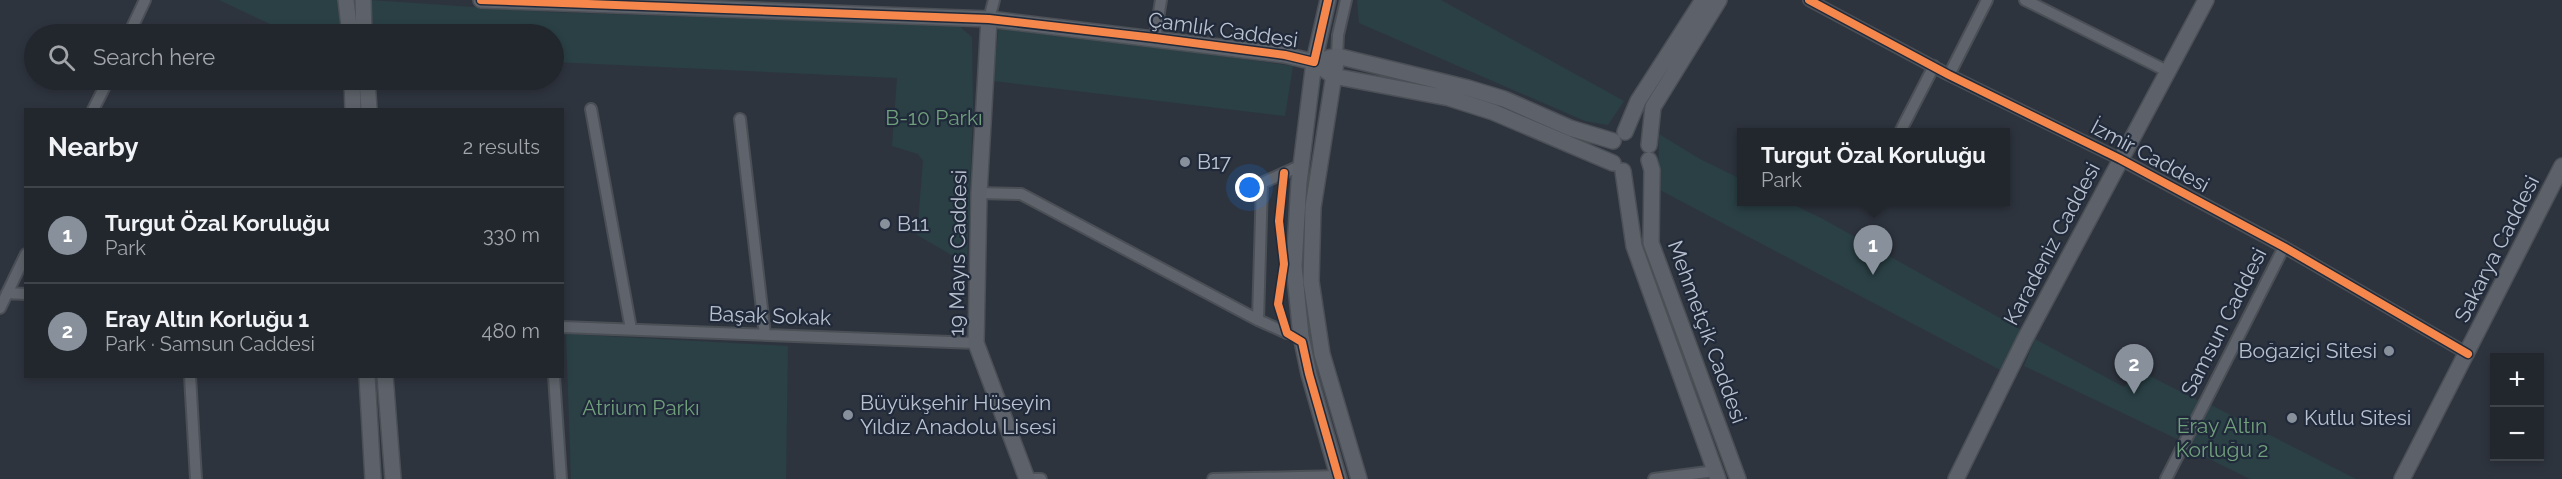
<!DOCTYPE html>
<meta charset="utf-8">
<style>
body{margin:0;font-family:Raleway,sans-serif;background:#2a2f36;color:#f1f3f6}
.controls{position:absolute;right:18px;bottom:18px;display:grid;overflow:hidden;border-radius:0px;box-shadow:0 3px 9px #0003}
.controls button{width:54px;height:54px;display:grid;place-items:center;padding:0;border:0;border-bottom:2px solid #3f444a;background:#22272e;color:#f1f3f6;font:30px sans-serif}
.you{position:absolute;left:1250px;top:188px;width:21px;height:21px;margin:-15px;border:4px solid #fff;border-radius:50%;background:#1a73e8;box-shadow:0 0 0 9px #1a73e833}
.badge{display:grid;place-items:center;width:39px;height:39px;border-radius:50%;background:#88909c;color:#fff;font-size:20px;font-weight:700}
.pin{position:absolute;translate:-50% -50px;filter:drop-shadow(0 2px 3px #0008)}
.pin::after{content:'';position:absolute;top:32px;width:21px;height:18px;background:inherit;clip-path:polygon(0 0,100% 0,50% 100%)}
.popup{position:absolute;left:1737px;top:128px;width:273px;height:78px;box-sizing:border-box;display:grid;place-content:center;border-radius:0px;background:#22272e;filter:drop-shadow(0 2px 4px #0005);font-size:20px;white-space:nowrap;color:#a2a5aa}
.popup b{font-size:22px;color:#f1f3f6}
.popup::after{content:'';position:absolute;left:50%;top:100%;margin-left:-12px;border:12px solid transparent;border-top-color:#22272e}
.list{margin:0;padding:0;list-style:none}
h2{display:flex;justify-content:space-between;align-items:center;height:78px;margin:0;padding:0 24px;font-size:26px}
h2 small{font-size:20px;font-weight:400;color:#a2a5aa}
.list li{display:grid;grid-template-columns:39px 1fr auto;gap:18px;align-items:center;box-sizing:border-box;height:96px;padding:0 24px;border-top:2px solid #3f444a}
.list b{display:block;font-size:22px;white-space:nowrap}
.list p{margin:0;font-size:20px;white-space:nowrap;color:#a2a5aa}
.list em{font-size:20px;font-style:normal;color:#a2a5aa}
.icon{flex:none;width:33px;height:33px;fill:none;stroke:currentColor;stroke-width:2;stroke-linecap:round;stroke-linejoin:round}
.map{position:relative;flex:none;width:2562px;height:479px;overflow:hidden}
.search{position:absolute;background:#22272e;box-shadow:0 3px 9px #0003;left:24px;top:24px;width:540px;height:66px;display:flex;align-items:center;gap:15px;box-sizing:border-box;padding:0 21px;border-radius:33px;color:#a2a5aa;font-size:22px}
.panel{position:absolute;background:#22272e;box-shadow:0 3px 9px #0003;left:24px;top:108px;width:540px;height:270px;border-radius:0px}
.map>svg:first-child{display:block}
.green{fill:#2a4045}
.lines{fill:none;stroke-linecap:round;stroke-linejoin:round}
.street-casing{stroke:#4b4f56;stroke-width:14}
.secondary-casing{stroke:#4b4f56;stroke-width:18}
.street{stroke:#5f646c;stroke-width:10}
.secondary{stroke:#5d626a;stroke-width:15}
.cycleway-casing{stroke:#202a3a;stroke-width:11}
.cycleway{stroke:#f5874c;stroke-width:8}
.poi-dot{fill:#88909c;stroke:#202a3a;stroke-width:2}
.labels{text-anchor:middle;stroke-width:4.5;stroke-linejoin:round;paint-order:stroke}
.street-label{font-size:21px;fill:#b9c1ce;stroke:#202a3a}
.park-label{font-size:21px;fill:#709f7b;stroke:#202a3a}
.poi-label{font-size:21px;fill:#b9c1ce;stroke:#202a3a;text-anchor:start}
</style>
<div class="map">
<svg width="2562" height="479" viewBox="0 0 2562 479">
<rect width="100%" height="100%" fill="#2e343e"/>
<path class="green" d="M219,0H340V34H291Z
M370,0L547,12L959,26L972,37L973,112L967,264L917,235L923,161L918,154L892,146L897,78L554,62V34H374Z
M1357,0H1441L1624,101L1608,125L1585,121L1359,23Z
M999,24L1293,66L1285,116L993,81Z
M1659,134L1700,159L1741,179V202H1788L1823,219L2025,332L2006,373L1658,189Z
M566,334L788,346L786,479H571Z
M2035,339L2124,387L2138,370L2199,401L2177,439L2024,366Z
M2209,404L2356,479H2250L2187,448Z"/>
<g class="lines">
<defs>
<path id="street" d="M1809,0L1949,75L2120,159L2284,247L2468,354
M2025,0L2169,72
M989,19L994,0
M129,34L145,0
M1155,38L1161,0
M1337,56L1338,35L1346,0
M1949,75L1987,0
M591,109L631,329
M93,110L108,80
M740,119L765,335
M1900,132L1934,66
M979,193L1021,194L1258,320L1287,333L1301,336
M7,293L26,294
M0,308L26,254
M1258,320L1262,183L1302,165
M562,327L976,343
M190,376L196,479
M554,376L561,479
M1027,479H1041
M1213,479L1339,476
M1654,479L1715,471
M2166,479L2284,247"/>
<path id="secondary" d="M346,0L350,34
M363,0L364,34
M481,0L989,19L1285,55L1314,62L1333,76L1449,98L1493,112L1613,163
M1328,0L1314,62L1299,182L1294,266L1301,336L1309,374L1339,479
M989,19L979,193L976,343L1027,479
M1337,56L1313,207L1311,281L1322,354L1359,479
M1328,58L1337,56L1468,88L1504,99L1570,128L1613,141
M352,80L353,110
M367,80L369,110
M1625,132L1638,101L1703,0
M1649,145L1653,107L1719,0
M1649,160L1652,170L1651,243L1738,479
M1623,171L1634,246L1718,479
M367,376L373,479
M385,376L393,479
M1956,479L2025,339L2206,0
M2402,479L2562,166"/>
</defs>
<use href="#street" class="street-casing"/>
<use href="#secondary" class="secondary-casing"/>
<use href="#street" class="street"/>
<use href="#secondary" class="secondary"/>
<defs>
<path id="cycleway" d="M481,0L989,19L1155,38L1285,55L1314,62L1328,0
M1809,0L1949,75L2120,159L2284,247L2468,354
M1284,173L1279,221L1284,264L1278,304L1287,333L1302,342L1309,374L1339,479"/>
</defs>
<use href="#cycleway" class="cycleway-casing"/>
<use href="#cycleway" class="cycleway"/>
</g>
<g class="poi-dot">
<circle cx="1185" cy="162" r="6"/>
<circle cx="885" cy="224" r="6"/>
<circle cx="2389" cy="351" r="6"/>
<circle cx="848" cy="415" r="6"/>
<circle cx="2292" cy="418" r="6"/>
</g>
<g class="labels">
<g class="street-label">
<text transform="translate(1223 30) rotate(8)" y="7">Çamlık Caddesi</text>
<text transform="translate(2150 156) rotate(28)" y="7">İzmir Caddesi</text>
<text transform="translate(2052 244) rotate(-62)" y="7">Karadeniz Caddesi</text>
<text transform="translate(2497 249) rotate(-63)" y="7">Sakarya Caddesi</text>
<text transform="translate(958 253) rotate(-89)" y="7">19 Mayıs Caddesi</text>
<text transform="translate(770 316) rotate(2)" y="7">Başak Sokak</text>
<text transform="translate(2224 322) rotate(-63)" y="7">Samsun Caddesi</text>
<text transform="translate(1707 332) rotate(70)" y="7">Mehmetçik Caddesi</text>
</g>
<g class="park-label">
<text x="934" y="125">B-10 Parkı</text>
<text x="641" y="415">Atrium Parkı</text>
<text x="2222" y="433">Eray Altın<tspan x="2222" dy="24">Korluğu 2</tspan></text>
</g>
<g class="poi-label">
<text x="1197" y="169">B17</text>
<text x="897" y="231">B11</text>
<text x="2377" y="358" text-anchor="end">Boğaziçi Sitesi</text>
<text x="860" y="410">Büyükşehir Hüseyin<tspan x="860" dy="24">Yıldız Anadolu Lisesi</tspan></text>
<text x="2304" y="425">Kutlu Sitesi</text>
</g>
</g>
</svg>
<div class="controls">
<button>+</button>
<button>−</button>
</div>
<div class="you"></div>
<div class="pin badge" style="left:1873px;top:275px">1</div>
<div class="popup"><b>Turgut Özal Koruluğu</b>Park</div>
<div class="pin badge" style="left:2134px;top:394px">2</div>
<div class="search"><svg class="icon" aria-label="search" viewBox="0 0 24 24"><circle cx="10" cy="10" r="6"/><path d="M15 15l6 6"/></svg>Search here</div>
<section class="panel">
<h2>Nearby<small>2 results</small></h2>
<ul class="list">
<li><span class="badge">1</span><div><b>Turgut Özal Koruluğu</b><p>Park</p></div><em>330 m</em></li>
<li><span class="badge">2</span><div><b>Eray Altın Korluğu 1</b><p>Park · Samsun Caddesi</p></div><em>480 m</em></li>
</ul>
</section>
</div>
